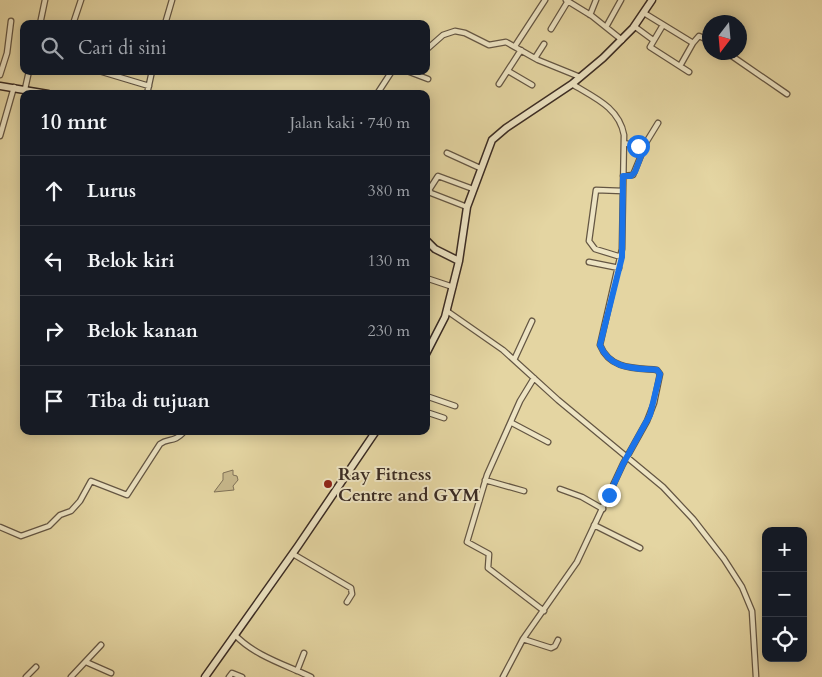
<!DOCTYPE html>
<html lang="id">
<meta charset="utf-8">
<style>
body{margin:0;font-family:Cardo,serif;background:#20242c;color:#f1f3f6}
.controls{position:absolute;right:15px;bottom:15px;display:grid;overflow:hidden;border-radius:10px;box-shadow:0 2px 12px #0003}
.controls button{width:45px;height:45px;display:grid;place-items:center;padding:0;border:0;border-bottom:1px solid #363941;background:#171b24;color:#f1f3f6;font:25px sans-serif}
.compass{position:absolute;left:702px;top:15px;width:45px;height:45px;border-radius:50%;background:#171b24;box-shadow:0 2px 12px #0003;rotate:196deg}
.stop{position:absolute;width:15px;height:15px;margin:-11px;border:4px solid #1a73e8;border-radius:50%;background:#fff}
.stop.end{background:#1a73e8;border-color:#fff;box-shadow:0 1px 5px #0008}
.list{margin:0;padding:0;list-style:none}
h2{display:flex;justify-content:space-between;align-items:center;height:65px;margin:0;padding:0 20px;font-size:21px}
h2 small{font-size:16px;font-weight:400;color:#9ea1a6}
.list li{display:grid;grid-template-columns:32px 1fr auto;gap:15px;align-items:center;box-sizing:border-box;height:70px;padding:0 20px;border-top:1px solid #363941}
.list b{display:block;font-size:19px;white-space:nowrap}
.list em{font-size:16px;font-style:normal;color:#9ea1a6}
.icon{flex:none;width:28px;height:28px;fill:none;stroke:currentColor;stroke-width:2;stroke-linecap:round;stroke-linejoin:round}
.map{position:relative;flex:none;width:822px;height:677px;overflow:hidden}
.search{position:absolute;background:#171b24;box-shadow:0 2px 12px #0003;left:20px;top:20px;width:410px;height:55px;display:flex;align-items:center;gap:12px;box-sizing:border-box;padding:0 18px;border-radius:10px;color:#9ea1a6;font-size:19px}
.panel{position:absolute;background:#171b24;box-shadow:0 2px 12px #0003;left:20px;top:90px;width:410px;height:345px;border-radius:10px}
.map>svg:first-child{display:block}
.green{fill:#c7b88c;stroke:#807258}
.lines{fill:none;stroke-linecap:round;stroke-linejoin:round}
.street-casing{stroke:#645643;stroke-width:7}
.secondary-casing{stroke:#3a2b23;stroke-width:9}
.street{stroke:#ede4c3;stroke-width:4.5}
.secondary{stroke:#ede4c3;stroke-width:6}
.route{stroke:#1a73e8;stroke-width:6}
.poi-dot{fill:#8f2418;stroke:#ede4c3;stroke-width:2}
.labels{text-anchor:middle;stroke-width:4;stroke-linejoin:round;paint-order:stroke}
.poi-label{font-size:18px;font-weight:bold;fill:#3a2b23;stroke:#ede4c3;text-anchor:start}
</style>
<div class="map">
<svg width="822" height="677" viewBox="0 0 822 677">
<rect width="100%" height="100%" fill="#e4d5a2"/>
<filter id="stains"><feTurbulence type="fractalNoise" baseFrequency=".004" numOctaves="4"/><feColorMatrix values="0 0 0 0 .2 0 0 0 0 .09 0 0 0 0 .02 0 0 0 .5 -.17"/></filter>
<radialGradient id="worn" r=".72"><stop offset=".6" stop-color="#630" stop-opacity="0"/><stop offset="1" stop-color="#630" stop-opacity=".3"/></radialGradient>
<path class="green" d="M233,470V475L237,476L238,480L233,486L234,490L214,492L223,480V473Z"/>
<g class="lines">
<defs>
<path id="street" d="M566,0L592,16L622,40
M644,13L693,43L699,36L710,41
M590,15L596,0
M40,24L45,0
M73,24L81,0
M165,24L172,0
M663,25L650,47L689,72
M634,26L653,40
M606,27L621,0
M551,29L568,1
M515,46L545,0
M426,50L443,35L455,31L465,33L489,45L506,42L538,60L580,77
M726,52L787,94
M535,58L544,44
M680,66L693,43
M99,71L149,86
M407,71L428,79
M508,71L532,85
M0,75L7,53L11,21
M499,84L521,50
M25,89L29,71
M147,94L152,71
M377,94L392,71
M0,136L14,87
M624,143L644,148
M447,153L480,168
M623,176L633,175L647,141L658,123
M467,207L431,193L429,190L438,176L473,189
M621,257L595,249L589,241L596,190L623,191
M589,262L619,268
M426,278L453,287
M447,311L503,350L558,400L663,487L693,519L724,559L742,587L752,611L756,677
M514,360L532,321
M534,378L520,401L487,475L467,542L489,554L488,568L544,611
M426,396L455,406
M426,412L444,418
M512,423L548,442
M485,480L524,491
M560,489L582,497L603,509
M594,525L640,548
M0,527L21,536L49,526L60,515L71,511L80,501L91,481L127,495L160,444C169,437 173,444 185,431
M293,554L351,588L352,594L347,602
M235,635C255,656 286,665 311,677
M523,639L551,648L555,646L558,640
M86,662L111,673
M297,671L304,653
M26,677L36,667
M71,677L101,645
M229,677L232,673L242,677
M503,677L523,639L577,562L623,464L647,421L654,403L660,374L657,370C635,368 610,370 600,345L622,249L624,135C619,107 593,97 572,84"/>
<path id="secondary" d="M0,86L48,94
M426,240L435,249L459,261L467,207L492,140L506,128L572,84L603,58L633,28L652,0
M426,354L445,317L459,261
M205,677L298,546L376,431"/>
</defs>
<use href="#street" class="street-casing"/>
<use href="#secondary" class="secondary-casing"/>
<use href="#street" class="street"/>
<use href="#secondary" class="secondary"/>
</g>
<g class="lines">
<path class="route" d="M609,495L623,464L650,415L660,374L657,370C635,368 610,370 600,345L622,257L623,176H631L635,172L644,148L638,146"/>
</g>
<circle class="poi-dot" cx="328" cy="484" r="5"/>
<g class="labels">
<g class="poi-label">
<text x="338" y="480">Ray Fitness<tspan x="338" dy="21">Centre and GYM</tspan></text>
</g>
</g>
<rect width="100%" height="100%" filter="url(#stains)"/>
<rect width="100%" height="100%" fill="url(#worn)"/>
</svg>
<div class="controls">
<button>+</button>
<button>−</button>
<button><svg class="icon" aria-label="locate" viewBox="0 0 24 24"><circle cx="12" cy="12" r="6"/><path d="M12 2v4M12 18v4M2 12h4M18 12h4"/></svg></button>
</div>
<svg class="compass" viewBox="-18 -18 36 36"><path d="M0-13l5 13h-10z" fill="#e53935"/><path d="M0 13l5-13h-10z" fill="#9ea1a6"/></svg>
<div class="stop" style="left:638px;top:146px"></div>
<div class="stop end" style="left:609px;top:495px"></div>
<div class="search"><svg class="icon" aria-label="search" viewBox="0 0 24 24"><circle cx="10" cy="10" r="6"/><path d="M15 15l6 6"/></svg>Cari di sini</div>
<section class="panel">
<h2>10 mnt<small>Jalan kaki · 740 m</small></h2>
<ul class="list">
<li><svg class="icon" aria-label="ahead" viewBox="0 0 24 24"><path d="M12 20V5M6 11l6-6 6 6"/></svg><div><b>Lurus</b></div><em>380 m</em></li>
<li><svg class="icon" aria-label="left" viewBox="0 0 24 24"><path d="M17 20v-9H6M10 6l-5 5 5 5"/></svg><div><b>Belok kiri</b></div><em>130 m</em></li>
<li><svg class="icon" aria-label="right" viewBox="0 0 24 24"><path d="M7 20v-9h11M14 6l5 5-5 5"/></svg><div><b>Belok kanan</b></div><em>230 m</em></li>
<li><svg class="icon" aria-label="arrive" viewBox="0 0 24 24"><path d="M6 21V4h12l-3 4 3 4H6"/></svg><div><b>Tiba di tujuan</b></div></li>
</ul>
</section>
</div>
